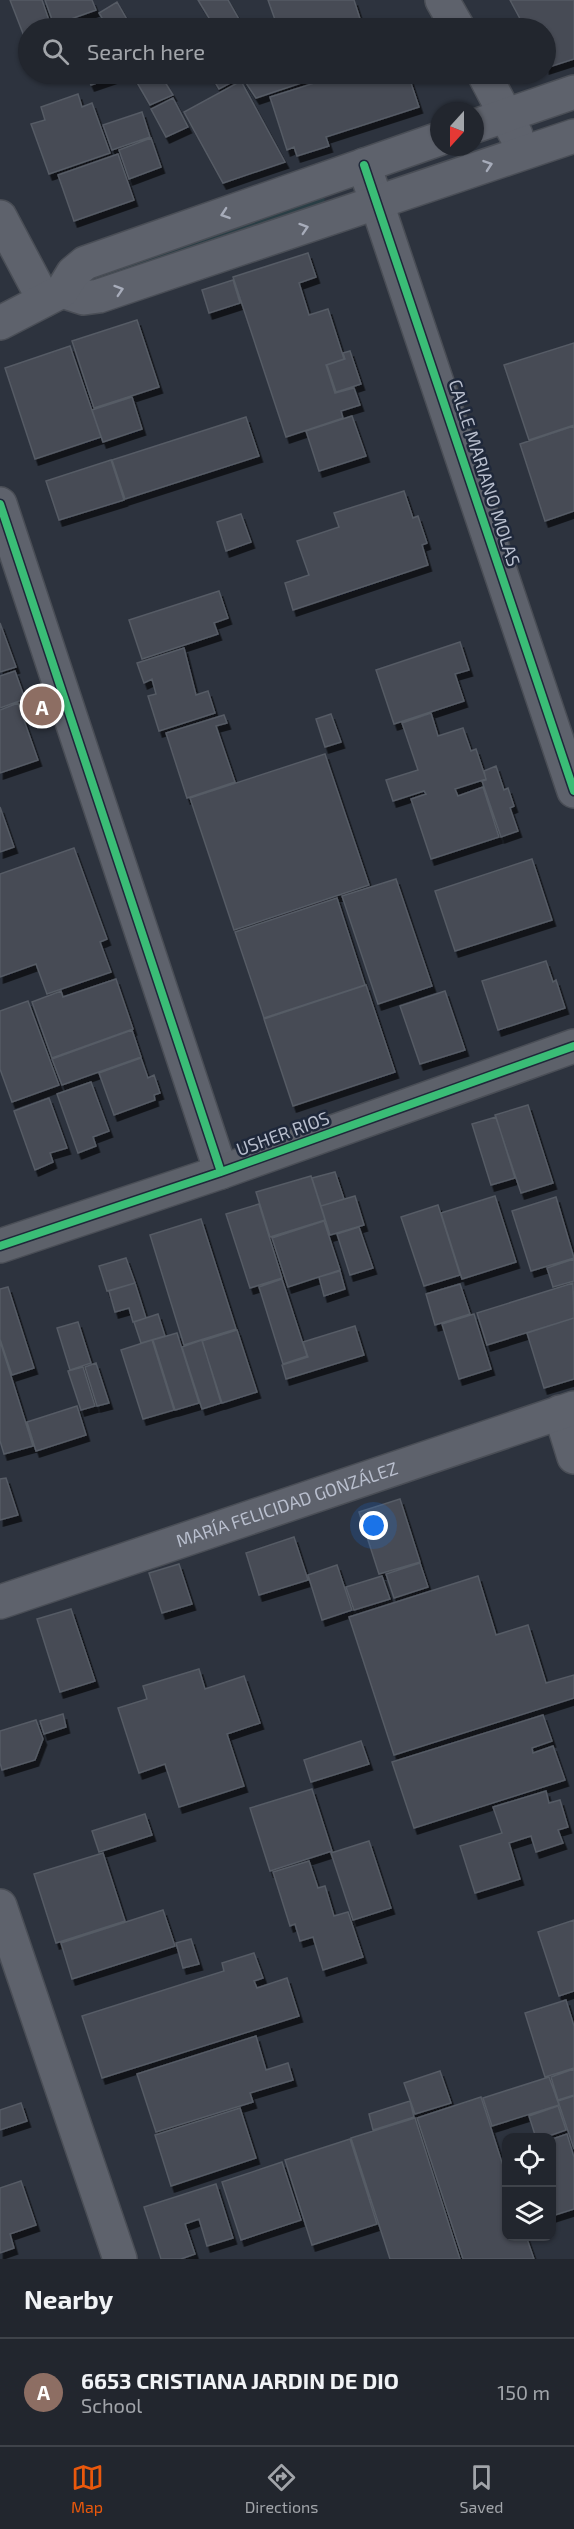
<!DOCTYPE html>
<meta charset="utf-8">
<style>
body{margin:0;font-family:"Exo 2",sans-serif;background:#2e323a;color:#f1f3f6}
.controls{position:absolute;right:18px;bottom:18px;display:grid;overflow:hidden;border-radius:12px;box-shadow:0 2px 4px #0004}
.controls button{width:54px;height:54px;display:grid;place-items:center;padding:0;border:0;border-bottom:2px solid #3f434a;background:#22262e;color:#f1f3f6;font:30px sans-serif}
.compass{position:absolute;left:430px;top:102px;width:54px;height:54px;border-radius:50%;background:#22262e;box-shadow:0 2px 4px #0004;rotate:201deg}
.you{position:absolute;left:374px;top:1526px;width:21px;height:21px;margin:-15px;border:4px solid #fff;border-radius:50%;background:#1a73e8;box-shadow:0 0 0 9px #1a73e833}
.badge{display:grid;place-items:center;width:39px;height:39px;border-radius:50%;background:#ea580c;color:#fff;font-size:20px;font-weight:700}
.pin{position:absolute;translate:-50% -50%;border:3px solid #fff;box-shadow:0 2px 6px #0006}
.list{margin:0;padding:0;list-style:none}
h2{display:flex;justify-content:space-between;align-items:center;height:78px;margin:0;padding:0 24px;font-size:26px}
h2 small{font-size:20px;font-weight:400;color:#a2a5aa}
.list li{display:grid;grid-template-columns:39px 1fr auto;gap:18px;align-items:center;box-sizing:border-box;height:108px;padding:0 24px;border-top:2px solid #3f434a}
.list b{display:block;font-size:22px;white-space:nowrap}
.list p{margin:0;font-size:20px;white-space:nowrap;color:#a2a5aa}
.list em{font-size:20px;font-style:normal;color:#a2a5aa}
.icon{flex:none;width:33px;height:33px;fill:none;stroke:currentColor;stroke-width:2;stroke-linecap:round;stroke-linejoin:round}
.map{position:relative;flex:none;width:574px;height:2259px;overflow:hidden}
.search{position:absolute;background:#22262e;box-shadow:0 2px 4px #0004;left:18px;right:18px;top:18px;height:66px;display:flex;align-items:center;gap:15px;box-sizing:border-box;padding:0 21px;border-radius:33px;color:#a2a5aa;font-size:22px}
.sheet{height:186px;background:#22262e}
nav{display:flex;justify-content:space-around;align-items:center;box-sizing:border-box;height:84px;border-top:2px solid #3f434a;background:#22262e;font-size:16px;color:#a2a5aa}
nav a{display:grid;justify-items:center;gap:3px}
nav .on{color:#ea580c}
.map>svg:first-child{display:block}
.green{fill:#2a3e45}
.building{fill:#464b55;stroke:#565b65;stroke-width:1.5;filter:url(#shadow)}
.lines{fill:none;stroke-linecap:round;stroke-linejoin:round}
.street-casing{stroke:#4a4e56;stroke-width:36}
.secondary-casing{stroke:#4a4e56;stroke-width:36}
.street{stroke:#5e626c;stroke-width:33}
.secondary{stroke:#5d616a;stroke-width:33}
.cycleway-casing{stroke:#1f283a;stroke-width:11}
.cycleway{stroke:#3abd76;stroke-width:8}
.oneway{stroke:#a7acba}
.labels{text-anchor:middle;stroke-width:5;stroke-linejoin:round;paint-order:stroke}
.street-label{font-size:18px;fill:#b9bfce;stroke:#1f283a}
</style>
<div class="map">
<svg width="574" height="2259" viewBox="0 0 574 2259">
<defs>
<filter id="shadow"><feDropShadow dx="3.5" dy="6" stdDeviation="0" flood-color="#0009"/></filter>
</defs>
<rect width="100%" height="100%" fill="#2d333e"/>
<path class="green" d="M324,194L325,203L91,288L83,276Z"/>
<path class="building" d="M10,0H42L51,26L28,28V35L24,36Z
M45,0H92L96,10L54,25Z
M198,0H228L244,28H215Z
M268,0H354L363,28H278Z
M510,0H574V59L546,68V28H525Z
M117,2L132,28H108L99,13Z
M86,74H123L91,85Z
M132,74H160L173,95L150,105Z
M210,74H235L238,79L219,89Z
M240,74H328L256,98Z
M343,74H408L419,107L326,137L329,146L297,156L294,147L287,150L270,97Z
M241,81L285,162L223,183L184,112Z
M78,94L82,107L92,103L110,153L49,174L31,124L45,120L41,107Z
M173,98L188,127L166,137L151,109Z
M142,112L150,137L112,150L103,125Z
M151,138L161,167L129,179L119,150Z
M118,154L134,200L74,221L58,175Z
M308,253L316,277L299,283L309,315L328,309L344,359L326,365L335,393L354,388L360,405L341,411L343,418L286,437L233,277Z
M233,280L240,303L209,313L202,290Z
M137,320L159,387L94,408L72,341Z
M574,343V425L529,440L504,365Z
M70,346L101,437L35,459L5,368Z
M350,351L361,384L336,392L327,365L345,359L343,353Z
M132,397L142,429L103,442L92,410Z
M352,416L366,456L319,471L306,431Z
M246,417L259,456L125,499L112,460Z
M574,426V511L545,521L520,444Z
M111,460L124,500L59,520L46,481Z
M404,491L413,518L418,516L427,543L422,545L428,565L293,610L285,583L309,575L297,541L339,527L334,513Z
M241,514L251,542L226,551L217,522Z
M219,591L228,618L214,623L218,634L142,659L129,620Z
M0,623L16,667L0,672Z
M460,642L469,670L455,674L464,701L394,724L376,670Z
M184,648L196,695L208,691L215,713L159,731L148,696L156,694L152,679L144,683L137,663Z
M15,671L25,699L0,708V676Z
M18,703L38,760L0,773V710Z
M431,713L438,736L463,728L471,751L476,749L486,779L455,789L458,796L483,787L499,837L431,859L411,799L426,794L424,791L393,801L386,780L418,770L402,723Z
M331,714L341,742L325,747L316,719Z
M224,715L227,723L216,726L235,782L187,798L166,733Z
M325,754L369,885L234,930L190,798Z
M496,766L504,790L508,788L514,806L510,808L518,831L501,837L482,781L486,780L484,771Z
M0,807L14,847L0,852Z
M74,848L107,939L100,942L111,972L47,994L36,964L0,977V874Z
M532,859L552,920L455,951L435,891Z
M396,879L432,986L378,1004L342,896Z
M337,898L365,985L264,1018L235,932Z
M546,961L553,982L556,980L565,1008L498,1030L482,981Z
M116,979L133,1029L52,1058L32,1002L61,991L63,997Z
M366,985L395,1072L293,1106L264,1019Z
M445,991L465,1050L420,1064L400,1006Z
M28,1001L59,1085L12,1102L0,1069V1011Z
M132,1030L141,1057L62,1085L52,1059Z
M141,1058L148,1078L154,1075L160,1093L154,1095L155,1100L114,1115L99,1073Z
M91,1082L109,1131L93,1137L96,1146L78,1153L57,1094Z
M49,1098L67,1148L50,1153L53,1162L35,1170L14,1111Z
M528,1105L553,1183L521,1193L495,1115Z
M496,1117L515,1178L491,1185L472,1124Z
M335,1172L344,1199L321,1206L312,1178Z
M311,1176L325,1220L270,1237L256,1192Z
M355,1196L364,1225L330,1235L321,1206Z
M495,1196L516,1262L462,1279L441,1213Z
M556,1197L574,1258L531,1271L512,1211Z
M259,1204L282,1278L250,1288L226,1214Z
M438,1205L460,1275L424,1286L401,1217Z
M201,1219L236,1329L184,1345L150,1235Z
M324,1221L340,1270L288,1287L272,1238Z
M359,1227L373,1268L350,1275L337,1234Z
M126,1258L135,1283L107,1291L99,1266Z
M574,1259V1281L553,1287L547,1268Z
M340,1271L345,1289L324,1296L319,1277Z
M282,1279L307,1356L283,1364L259,1287Z
M135,1283L146,1318L133,1322L129,1308L115,1312L109,1291Z
M573,1283L574,1318L487,1345L477,1313Z
M460,1284L470,1314L435,1325L426,1294Z
M8,1287L34,1368L12,1375L0,1339V1289Z
M158,1314L165,1336L141,1343L134,1322Z
M474,1314L491,1369L459,1379L442,1324Z
M574,1318V1379L544,1388L527,1333Z
M78,1322L91,1363L70,1370L57,1328Z
M355,1326L364,1355L286,1379L282,1365L308,1357L303,1342Z
M237,1330L257,1392L222,1403L202,1341Z
M177,1333L199,1403L175,1410L153,1340Z
M152,1340L174,1410L143,1419L121,1350Z
M202,1340L221,1403L202,1409L182,1347Z
M0,1341L33,1446L4,1454L0,1441Z
M96,1363L109,1403L97,1406L85,1367Z
M83,1367L95,1406L81,1410L68,1371Z
M77,1406L86,1435L36,1451L27,1422Z
M6,1478L18,1515L0,1520V1479Z
M400,1499L420,1562L379,1574L359,1512Z
M294,1537L308,1580L259,1595L246,1553Z
M420,1563L428,1587L394,1598L386,1574Z
M179,1564L192,1604L162,1613L149,1573Z
M337,1565L352,1610L322,1620L308,1575Z
M382,1576L390,1599L354,1610L346,1587Z
M478,1576L496,1635L528,1625L546,1683L574,1675V1698L394,1755L349,1617Z
M71,1609L95,1681L60,1692L37,1619Z
M199,1669L205,1689L244,1676L260,1723L227,1734L244,1786L179,1807L165,1764L139,1773L118,1708L147,1699L143,1686Z
M63,1714L66,1727L44,1734L40,1721Z
M543,1715L552,1741L532,1748L533,1753L553,1746L565,1780L414,1828L392,1762Z
M36,1720L43,1739L35,1760L2,1770L0,1763V1731Z
M361,1741L369,1764L311,1782L304,1760Z
M312,1789L332,1851L270,1871L250,1808Z
M546,1791L549,1803L560,1800L568,1827L558,1830L563,1843L536,1852L531,1836L509,1843L520,1879L475,1893L460,1846L502,1833L493,1807Z
M145,1814L152,1835L99,1852L92,1831Z
M369,1841L391,1908L353,1920L331,1853Z
M103,1853L125,1921L56,1943L34,1874Z
M309,1861L318,1888L325,1886L334,1916L348,1912L363,1957L323,1970L313,1937L300,1941L295,1924L290,1926L273,1872Z
M163,1910L175,1946L72,1979L61,1943Z
M574,1920V1991L559,1996L538,1932Z
M191,1939L199,1964L183,1968L176,1943Z
M254,1953L263,1978L254,1981L257,1988L287,1978L299,2016L102,2078L82,2016L224,1971L222,1963Z
M566,2000L574,2026V2068L545,2077L525,2013Z
M256,2036L266,2070L288,2063L293,2080L250,2093L253,2102L156,2132L137,2074Z
M574,2069V2095L558,2100L551,2077Z
M440,2071L451,2103L415,2114L404,2083Z
M549,2077L559,2105L492,2126L483,2098Z
M574,2096V2149L558,2101Z
M481,2097L506,2175V2236H526L534,2259H463L417,2118Z
M410,2101L414,2117L373,2130L369,2114Z
M21,2103L27,2121L0,2130V2110Z
M558,2106L566,2130L543,2138H536L529,2116Z
M240,2108L256,2158L171,2186L155,2135Z
M415,2118L460,2259H390L351,2138Z
M567,2134L574,2157V2209L552,2216V2139Z
M350,2139L377,2224L312,2245L285,2160Z
M282,2162L301,2220L241,2240L222,2182Z
M21,2181L36,2225L10,2234L14,2248L0,2253V2188Z
M216,2184L233,2238L207,2246L199,2219L185,2224L195,2254L181,2259H161L144,2207Z"/>
<g class="lines">
<defs>
<g id="street">
<path d="M442,0L458,28"/>
<path d="M484,74L516,135"/>
<path d="M475,126L574,92"/>
<path d="M364,165L574,791"/>
<path d="M0,217L44,300"/>
<path d="M62,291L84,298L99,296L574,136"/>
<path d="M0,323L62,291L73,273L85,263L439,139"/>
<path d="M0,504L221,1172"/>
<path d="M560,1412L574,1457"/>
<path id="s1" d="M0,1602L574,1408"/>
<path d="M0,1906L120,2259"/>
</g>
<path id="secondary" d="M0,1246L221,1172L574,1046"/>
</defs>
<use href="#street" class="street-casing"/>
<use href="#secondary" class="secondary-casing"/>
<use href="#street" class="street"/>
<use href="#secondary" class="secondary"/>
<defs>
<path id="cycleway" d="M364,165L574,791
M0,504L221,1172
M0,1246L221,1172L574,1046"/>
</defs>
<use href="#cycleway" class="cycleway-casing"/>
<use href="#cycleway" class="cycleway"/>
</g>
<defs><path id="oneway-chevron" d="M-2-3.5L2.5 0L-2 3.5" fill="none" stroke-width="1.6" stroke-linecap="round" stroke-linejoin="round" transform="scale(1.5)"/></defs>
<g class="oneway">
<use href="#oneway-chevron" transform="translate(488 165) rotate(-19)"/>
<use href="#oneway-chevron" transform="translate(225 214) rotate(161)"/>
<use href="#oneway-chevron" transform="translate(304 228) rotate(-18)"/>
<use href="#oneway-chevron" transform="translate(119 290) rotate(-18)"/>
</g>
<g class="labels">
<g class="street-label">
<text transform="translate(484 473) rotate(72)" y="6">CALLE MARIANO MOLAS</text>
<text transform="translate(283 1134) rotate(-20)" y="6">USHER RIOS</text>
<text dy="6" stroke="none"><textPath href="#s1" startOffset="303">MARÍA FELICIDAD GONZÁLEZ</textPath></text>
</g>
</g>
</svg>
<div class="controls">
<button><svg class="icon" aria-label="locate" viewBox="0 0 24 24"><circle cx="12" cy="12" r="6"/><path d="M12 2v4M12 18v4M2 12h4M18 12h4"/></svg></button>
<button><svg class="icon" aria-label="layers" viewBox="0 0 24 24"><path d="M12 4l9 5-9 5-9-5zM3 14l9 5 9-5"/></svg></button>
</div>
<svg class="compass" viewBox="-18 -18 36 36"><path d="M0-13l5 13h-10z" fill="#e53935"/><path d="M0 13l5-13h-10z" fill="#a2a5aa"/></svg>
<div class="you"></div>
<div class="pin badge" style="left:42px;top:706px;background:#8d6e63">A</div>
<div class="search"><svg class="icon" aria-label="search" viewBox="0 0 24 24"><circle cx="10" cy="10" r="6"/><path d="M15 15l6 6"/></svg>Search here</div>
</div>
<section class="sheet">
<h2>Nearby<small></small></h2>
<ul class="list">
<li><span class="badge" style="background:#8d6e63">A</span><div><b>6653 CRISTIANA JARDIN DE DIO</b><p>School</p></div><em>150 m</em></li>
</ul>
</section>
<nav>
<a class="on"><svg class="icon" aria-label="map" viewBox="0 0 24 24"><path d="M3 6l6-2 6 2 6-2v14l-6 2-6-2-6 2zM9 4v14M15 6v14"/></svg>Map</a>
<a><svg class="icon" aria-label="directions" viewBox="0 0 24 24"><path d="M12 3l9 9-9 9-9-9zM9 14v-3h6M13 9l2 2-2 2"/></svg>Directions</a>
<a><svg class="icon" aria-label="saved" viewBox="0 0 24 24"><path d="M7 4h10v16l-5-4-5 4z"/></svg>Saved</a>
</nav>
